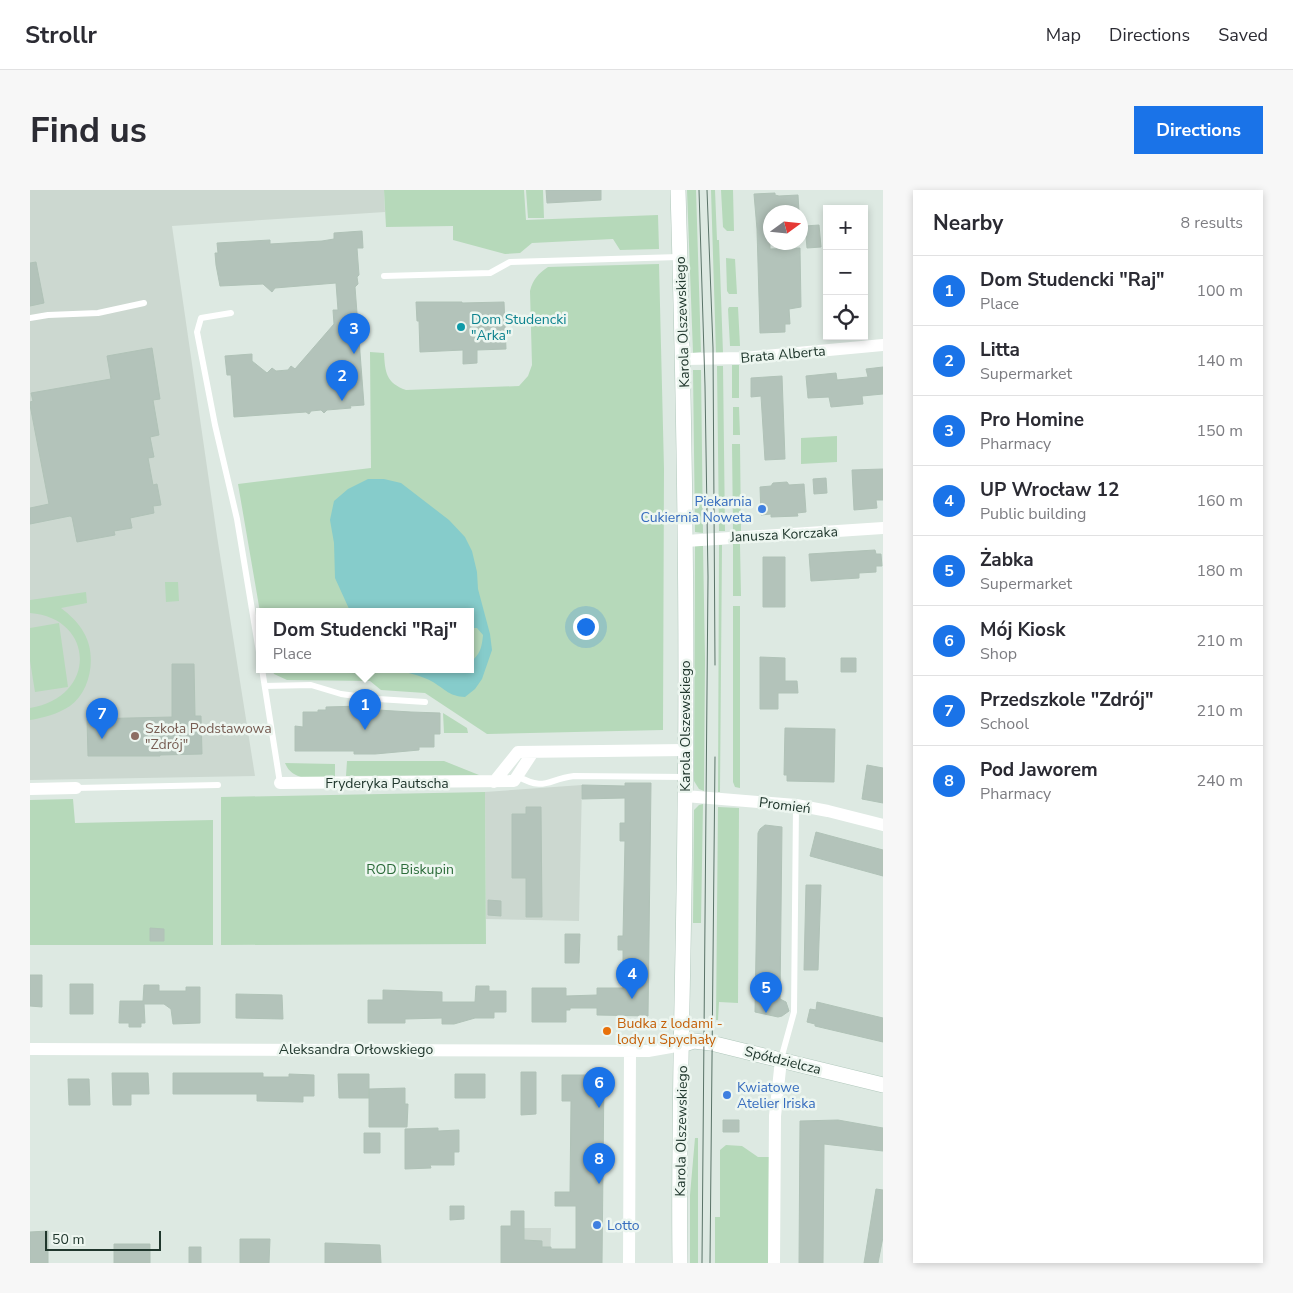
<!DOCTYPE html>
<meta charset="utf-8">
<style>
body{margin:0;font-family:"Nunito Sans",sans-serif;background:#f7f7f7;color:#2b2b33}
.controls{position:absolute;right:15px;top:15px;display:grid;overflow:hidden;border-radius:0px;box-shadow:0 2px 8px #0003}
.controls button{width:45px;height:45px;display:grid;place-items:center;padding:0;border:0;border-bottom:1px solid #e1e1e2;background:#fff;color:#2b2b33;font:25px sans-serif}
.compass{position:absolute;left:733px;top:15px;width:45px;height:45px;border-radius:50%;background:#fff;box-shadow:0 2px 8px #0003;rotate:75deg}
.scale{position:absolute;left:15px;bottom:12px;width:116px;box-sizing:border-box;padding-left:5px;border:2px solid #20372d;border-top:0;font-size:14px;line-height:18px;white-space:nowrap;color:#20372d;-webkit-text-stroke:4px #edf6f0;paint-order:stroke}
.you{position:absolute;left:555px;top:436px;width:18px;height:18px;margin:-12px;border:4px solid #fff;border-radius:50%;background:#1a73e8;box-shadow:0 0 0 8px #1a73e833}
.badge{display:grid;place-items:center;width:32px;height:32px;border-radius:50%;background:#1a73e8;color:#fff;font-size:16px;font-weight:700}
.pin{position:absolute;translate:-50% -41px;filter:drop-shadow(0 1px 2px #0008)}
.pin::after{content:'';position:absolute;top:26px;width:18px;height:15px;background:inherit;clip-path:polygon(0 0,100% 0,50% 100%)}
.popup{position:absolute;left:226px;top:418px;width:218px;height:65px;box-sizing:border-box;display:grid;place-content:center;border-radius:0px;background:#fff;filter:drop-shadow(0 1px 4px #0005);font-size:16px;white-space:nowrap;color:#7c7c81}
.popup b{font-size:19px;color:#2b2b33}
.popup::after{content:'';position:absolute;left:50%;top:100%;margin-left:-10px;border:10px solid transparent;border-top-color:#fff}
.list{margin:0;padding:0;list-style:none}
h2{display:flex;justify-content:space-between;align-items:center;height:65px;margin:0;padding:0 20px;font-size:21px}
h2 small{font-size:16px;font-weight:400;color:#7c7c81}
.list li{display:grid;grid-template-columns:32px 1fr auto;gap:15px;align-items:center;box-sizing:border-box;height:70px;padding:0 20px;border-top:1px solid #e1e1e2}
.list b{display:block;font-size:19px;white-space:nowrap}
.list p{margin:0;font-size:16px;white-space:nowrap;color:#7c7c81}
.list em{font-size:16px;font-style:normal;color:#7c7c81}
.icon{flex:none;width:28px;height:28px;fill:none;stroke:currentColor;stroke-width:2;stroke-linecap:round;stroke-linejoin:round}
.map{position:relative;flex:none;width:853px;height:1073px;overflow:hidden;border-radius:0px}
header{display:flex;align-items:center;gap:30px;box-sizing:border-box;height:70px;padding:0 25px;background:#fff;border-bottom:1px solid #e1e1e2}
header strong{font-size:24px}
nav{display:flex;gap:28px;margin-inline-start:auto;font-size:18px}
.intro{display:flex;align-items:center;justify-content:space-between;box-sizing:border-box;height:120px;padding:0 30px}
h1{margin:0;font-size:35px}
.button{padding:12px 22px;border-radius:0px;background:#1a73e8;color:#fff;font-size:18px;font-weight:700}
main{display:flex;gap:30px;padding:0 30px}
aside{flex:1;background:#fff;border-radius:0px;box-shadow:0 2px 8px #0003}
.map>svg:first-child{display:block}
.built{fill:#ccd8d0}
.green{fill:#b6d9ba}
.water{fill:#86cccb}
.building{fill:#b3c3ba;stroke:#b0c2b7}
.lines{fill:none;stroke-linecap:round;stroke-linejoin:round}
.secondary-casing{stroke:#b1c8bc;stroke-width:16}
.lane{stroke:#fff;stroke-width:6}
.street{stroke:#fff;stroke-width:12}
.secondary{stroke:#fff;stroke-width:15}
.tram{stroke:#5a7368;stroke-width:1}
.culture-dot{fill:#0f9aa8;stroke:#edf6f0;stroke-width:2}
.shop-dot{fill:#3f7fe0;stroke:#edf6f0;stroke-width:2}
.education-dot{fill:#8d6e63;stroke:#edf6f0;stroke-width:2}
.food-dot{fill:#e8710a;stroke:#edf6f0;stroke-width:2}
.labels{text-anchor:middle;stroke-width:5;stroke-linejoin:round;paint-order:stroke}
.culture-label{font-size:14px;fill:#0d838f;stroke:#edf6f0;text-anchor:start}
.street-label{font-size:14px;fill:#20372d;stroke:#edf6f0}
.shop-label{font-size:14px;fill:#366cbe;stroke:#edf6f0;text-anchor:start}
.education-label{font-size:14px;fill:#785e54;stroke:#edf6f0;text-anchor:start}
.park-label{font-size:14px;fill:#2c6c3a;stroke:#edf6f0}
.food-label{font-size:14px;fill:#c56008;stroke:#edf6f0;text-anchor:start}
</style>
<header>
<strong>Strollr</strong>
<nav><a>Map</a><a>Directions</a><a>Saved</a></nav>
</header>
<div class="intro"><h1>Find us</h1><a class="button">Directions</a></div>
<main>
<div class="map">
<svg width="853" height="1073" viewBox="0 0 853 1073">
<rect width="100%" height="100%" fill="#dde9e2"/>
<path class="built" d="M0,0H354L355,22L142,36L187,346L225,586L0,590Z
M552,595L549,731L456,729L455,602Z
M481,1038H521L520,1073H480Z"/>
<path class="green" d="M354,0H494L496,30L628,25L629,59L590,60L583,49L502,53L490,63L475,64L423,50V36L356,37Z
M496,0H513L514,28H498Z
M657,0H666L671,162L663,163Z
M681,0H685L687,50H689L693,163H686Z
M691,0H703L704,41H697L693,37Z
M696,68L705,69L707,104H699L697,101Z
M629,74L634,279L633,540L457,544L395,503L351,500L340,491L257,490L244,484L242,479H440V421L230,422L208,294L341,278L340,162L354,163C355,182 356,193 376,200L489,196L498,186L502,175L500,101C503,89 508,84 518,77Z
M699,117H708L710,156H700L698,119Z
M709,175V208H702V175Z
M687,176H693L695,341H689Z
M663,180H671L673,343L665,342Z
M703,217H709L710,245H703Z
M807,246V272L771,274V248Z
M702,254H710L711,341L703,342Z
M703,354H710L711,406H703Z
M689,355H692L690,602H688Z
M665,356H673L675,469L674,601L669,599L664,591Z
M135,392H148L149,411L136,412Z
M56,402L57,413L31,418C39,424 49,433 54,443C67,465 61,501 40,516C28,524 13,528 0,530V518C68,507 65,428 0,423V410Z
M703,416H710V598L705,597L703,592Z
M29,433L38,497L5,502L0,471V438Z
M413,523L437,538L438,543H414Z
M317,571H414L449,585L316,586Z
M255,573L305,574V588C287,588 263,593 255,573Z
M455,602L456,754L191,755V607Z
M43,609L45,633L183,630V755H0V610Z
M673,614L671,733H663L664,620L669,615Z
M688,617L709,618L708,813L689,812L688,830H686Z
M665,948H668V1073H660V1005Z
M696,955L712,956L728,967H739L738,1073H685V1027H690V960Z"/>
<path class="water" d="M338,289H354L371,293L419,330L435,347L442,361L447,382L448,399L460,444L462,460L452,489L445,499L435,507C419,506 416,500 403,492C391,485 374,482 361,479H440V469H444C451,462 452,455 453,445L447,438H442L440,441V421H320L305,388L304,353L300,330L304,311L318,299Z"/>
<path class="building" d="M516,0H571V10L517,13Z
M745,3V5L749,6L768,5L769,22H740V59L770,58L771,117L759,119L760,134H755V142L730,143L727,39L724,4Z
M789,35L791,57L777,58L775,36Z
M332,41L333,58H327L329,85L327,87L328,94L325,97L334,215L320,216L321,218L297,220L294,223L291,220L281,221L279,224L276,222L204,227L201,185H197L195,166L222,164V171L237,183L242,178L246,181L258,180L261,176L265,179L304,134L303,120H308L306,93L245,98L242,102L233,94L190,96L186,75L185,63H188L187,53L240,50V54L292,51L304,49V43Z
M6,72L14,113L0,116V73Z
M386,112H432V113L474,112L476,159L447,160V173L433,174V160L390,162L389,131H387Z
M122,158L130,209L123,210L129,245L120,247L124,267L118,268L123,295L127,294L131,315L123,316L124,323L100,328L102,338L84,341L85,345L47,352L42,327L40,326L0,334V318L19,314L0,215V212L3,211L1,203L81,189L77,166Z
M853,177V204L832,206L833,214L801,217L799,207L778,208L776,186L806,183L807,190L838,187L836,179Z
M752,186L755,269L735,270L731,206L721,207V188Z
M853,279V310H846L847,318L824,320L822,280Z
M796,288L797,303L784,304L783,289Z
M757,292L759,295L774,294L776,322L767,323L768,326L741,327V324L731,325L730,297L741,296L743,293Z
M845,360L846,364H851L852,376H846V382L829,383V388L781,391L779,364Z
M733,367H755V417H733Z
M730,467L755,468V491H767L768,503H748V519H730Z
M811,468H826V482H811Z
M142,474H164L165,526H171L172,564L130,565V566H58L57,529L142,527Z
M331,516V519L381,522L410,523V544H404V557H389V560L345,564H324V561H265V536L273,537V522H288V520H296V517Z
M755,538L805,539L804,592L757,591V585H754Z
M837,575L853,578V613L832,609Z
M595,593H621L618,826L567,825V818H540V820H536V832H502V798H536V806L567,805V798H593V760H588V746H593L595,651H590V633H595V608L552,609V595L595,596Z
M496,617H511L512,727H496V688H482V624H496Z
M735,635L752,637L750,809L756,812L759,821L752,826L748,827L725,822L728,643L730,639Z
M786,642L853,660V686L780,666Z
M776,695H791L788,780H774Z
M458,710L471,711V726L458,725Z
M120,738L134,739V751H120Z
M535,744H550L549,773H535Z
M0,785H12V817L0,816Z
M40,794H63V824H40Z
M114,795H129V801H156V797H170V833L143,834L141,819L134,814H114L115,833H111V837H99V833H89L90,811H113Z
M446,796H459V801H476V822H464V828H445L424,834H412V828L375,829V833H338V810H353V800L412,802V812H445Z
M206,804L252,805L253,829L206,828Z
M787,812L853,828V852L785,836V834L777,832L780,819L786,820Z
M491,882H506V924L491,925Z
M82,883H118L119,904H101V915H83Z
M143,883H233V887H259V884L284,885V906H273V912L227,911V904H143Z
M308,884H339V908H309Z
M425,884H455V908H425Z
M532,885H574L572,1073H471V1036H481V1021H494V1050L512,1051V1057H521V1059H546V1016H525V1002H540L541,911H532Z
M38,889H59L60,915H39Z
M375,898V914H378L377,937H339V899Z
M693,930H709V942H693Z
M808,930L853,938V961L794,954L793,1073H769L770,931Z
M408,938V941L429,940V962H424V975H400L401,978L375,979V939Z
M334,943H350V963H334Z
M846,999L853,1000V1047L848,1073H834Z
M420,1016H434V1029L420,1030Z
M18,1041V1073H0V1042Z
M210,1049H240L239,1073H210Z
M295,1053L350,1055L351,1073H295Z
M84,1054H120V1073H84Z
M159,1057H171V1073H159Z"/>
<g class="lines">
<defs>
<path id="secondary" d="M648,0C654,207 658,413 655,620C654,771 648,922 650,1073
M652,855L664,851L681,853L853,895"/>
</defs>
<use href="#secondary" class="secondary-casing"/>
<path class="lane" d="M354,86L460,83L480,72L649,67
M201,123L171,128L167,142L185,235L207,329L230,468
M0,128L18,125L68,123L114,113
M232,479L250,593
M235,496L281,495L311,504L348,509L395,512
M487,586C516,602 517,589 544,586L655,587
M46,598L188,595
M751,869L764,822L766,615"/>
<path class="street" d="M654,169L714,168L853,155
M656,351L853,338
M464,592L488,562L655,560
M250,593L484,591L503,562
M0,599L46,598
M655,606L766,615L798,621L853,635
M0,859L618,861L652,855
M599,1073L600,860
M744,1073L745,926L751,870"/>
<use href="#secondary" class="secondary"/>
<path class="tram" d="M669,0L675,196L678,387L672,1073
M677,0L683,158L685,475
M680,1073L685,567"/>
</g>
<circle class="culture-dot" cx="431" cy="137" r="5"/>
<g class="shop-dot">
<circle cx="732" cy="319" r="5"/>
<circle cx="697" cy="905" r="5"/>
<circle cx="567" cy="1035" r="5"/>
</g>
<circle class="education-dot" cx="105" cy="546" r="5"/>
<circle class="food-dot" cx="577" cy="841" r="5"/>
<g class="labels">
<g class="culture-label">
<text x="441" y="134">Dom Studencki<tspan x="441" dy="16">"Arka"</tspan></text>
</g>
<g class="street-label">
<text transform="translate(652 132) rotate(-92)" y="5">Karola Olszewskiego</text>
<text transform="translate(753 164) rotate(-5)" y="5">Brata Alberta</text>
<text transform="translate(754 344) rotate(-3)" y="5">Janusza Korczaka</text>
<text transform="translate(655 536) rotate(-90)" y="5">Karola Olszewskiego</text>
<text x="357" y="598">Fryderyka Pautscha</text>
<text transform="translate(755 615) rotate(7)" y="5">Promień</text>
<text x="326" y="864">Aleksandra Orłowskiego</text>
<text transform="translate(753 870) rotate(14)" y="5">Spółdzielcza</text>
<text transform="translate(651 941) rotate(-89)" y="5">Karola Olszewskiego</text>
</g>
<g class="shop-label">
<text x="722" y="316" text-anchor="end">Piekarnia<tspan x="722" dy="16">Cukiernia Noweta</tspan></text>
<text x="707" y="902">Kwiatowe<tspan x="707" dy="16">Atelier Iriska</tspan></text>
<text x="577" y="1040">Lotto</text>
</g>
<g class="education-label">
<text x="115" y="543">Szkoła Podstawowa<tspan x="115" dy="16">"Zdrój"</tspan></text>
</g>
<g class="park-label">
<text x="380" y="684">ROD Biskupin</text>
</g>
<g class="food-label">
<text x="587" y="838">Budka z lodami -<tspan x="587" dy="16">lody u Spychały</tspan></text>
</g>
</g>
</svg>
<div class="controls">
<button>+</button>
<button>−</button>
<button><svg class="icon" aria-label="locate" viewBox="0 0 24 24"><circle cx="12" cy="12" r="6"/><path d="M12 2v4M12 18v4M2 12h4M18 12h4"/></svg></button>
</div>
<svg class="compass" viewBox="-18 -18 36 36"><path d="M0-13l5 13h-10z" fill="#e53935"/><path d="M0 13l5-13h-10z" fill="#7c7c81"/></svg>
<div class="scale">50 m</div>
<div class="you"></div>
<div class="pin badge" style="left:335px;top:540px">1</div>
<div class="popup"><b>Dom Studencki &quot;Raj&quot;</b>Place</div>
<div class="pin badge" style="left:312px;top:211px">2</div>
<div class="pin badge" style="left:324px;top:164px">3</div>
<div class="pin badge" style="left:602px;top:809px">4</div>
<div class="pin badge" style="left:736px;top:823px">5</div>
<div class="pin badge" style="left:569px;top:918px">6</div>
<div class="pin badge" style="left:72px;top:549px">7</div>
<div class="pin badge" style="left:569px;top:994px">8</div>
</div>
<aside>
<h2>Nearby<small>8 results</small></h2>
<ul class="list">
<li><span class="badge">1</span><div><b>Dom Studencki &quot;Raj&quot;</b><p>Place</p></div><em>100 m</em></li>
<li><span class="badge">2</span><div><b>Litta</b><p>Supermarket</p></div><em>140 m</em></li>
<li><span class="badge">3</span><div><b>Pro Homine</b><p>Pharmacy</p></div><em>150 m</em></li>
<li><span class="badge">4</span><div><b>UP Wrocław 12</b><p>Public building</p></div><em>160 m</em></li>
<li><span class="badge">5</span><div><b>Żabka</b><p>Supermarket</p></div><em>180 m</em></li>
<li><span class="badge">6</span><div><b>Mój Kiosk</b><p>Shop</p></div><em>210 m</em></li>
<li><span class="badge">7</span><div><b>Przedszkole &quot;Zdrój&quot;</b><p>School</p></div><em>210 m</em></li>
<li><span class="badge">8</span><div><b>Pod Jaworem</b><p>Pharmacy</p></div><em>240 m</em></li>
</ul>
</aside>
</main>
